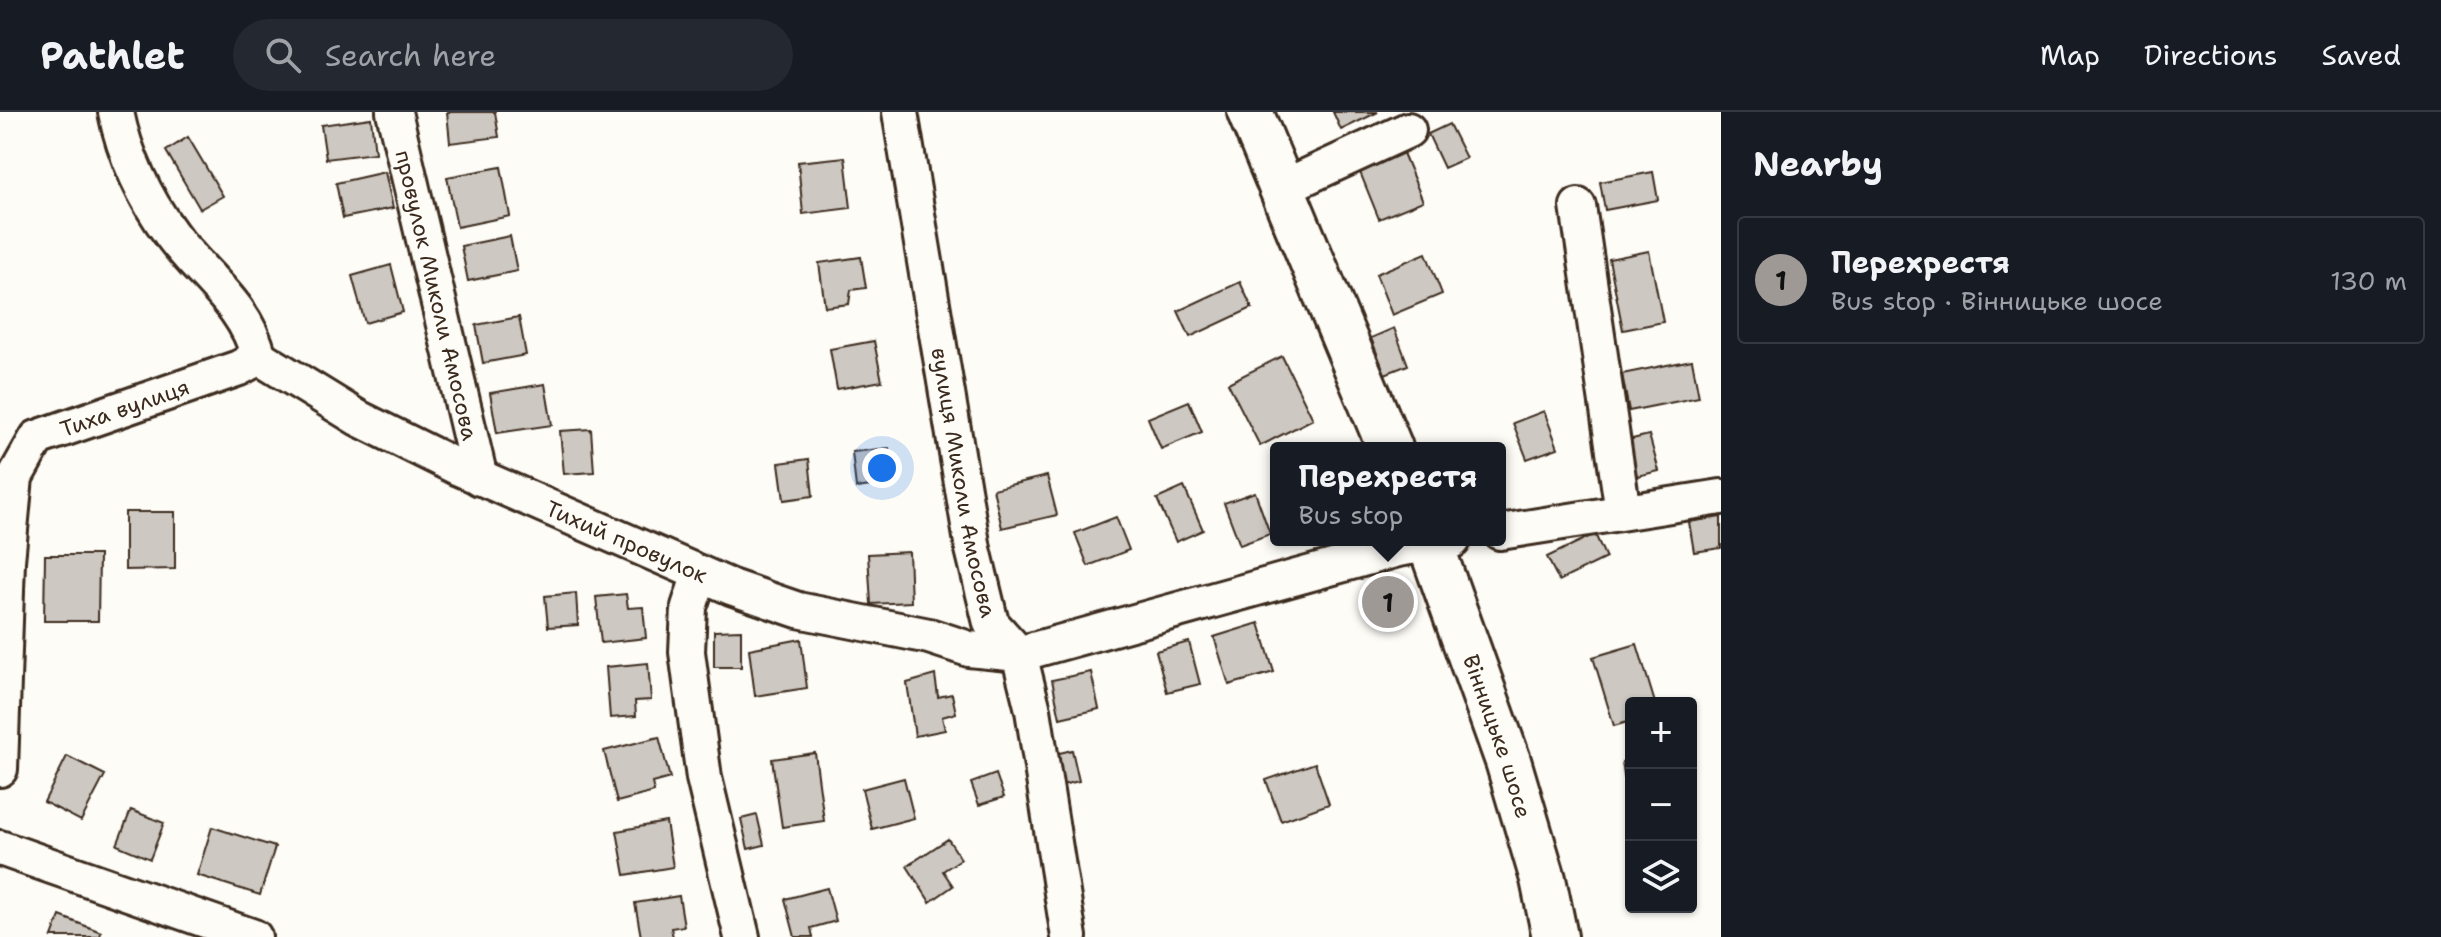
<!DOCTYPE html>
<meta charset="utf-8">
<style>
body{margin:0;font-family:"Shantell Sans",sans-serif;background:#242831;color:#f1f3f6}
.controls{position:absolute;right:24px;bottom:24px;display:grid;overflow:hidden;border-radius:8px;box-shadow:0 2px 6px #0004}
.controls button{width:72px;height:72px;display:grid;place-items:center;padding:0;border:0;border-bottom:2px solid #363941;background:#171b24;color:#f1f3f6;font:40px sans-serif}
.you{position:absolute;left:882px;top:356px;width:28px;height:28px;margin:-20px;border:6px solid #fff;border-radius:50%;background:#1a73e8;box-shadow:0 0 0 12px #1a73e833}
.badge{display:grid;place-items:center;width:52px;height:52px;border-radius:50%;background:#9f9995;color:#111;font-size:26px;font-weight:700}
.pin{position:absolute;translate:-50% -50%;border:4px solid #fff;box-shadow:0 2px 8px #0006}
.popup{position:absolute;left:1270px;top:330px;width:236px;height:104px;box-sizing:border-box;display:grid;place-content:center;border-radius:8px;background:#171b24;filter:drop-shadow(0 2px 6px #0005);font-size:26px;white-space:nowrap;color:#9ea1a6}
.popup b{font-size:30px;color:#f1f3f6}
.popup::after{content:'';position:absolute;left:50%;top:100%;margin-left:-16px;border:16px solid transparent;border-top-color:#171b24}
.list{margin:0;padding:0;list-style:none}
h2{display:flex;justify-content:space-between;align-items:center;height:104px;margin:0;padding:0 32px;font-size:34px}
h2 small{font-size:26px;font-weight:400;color:#9ea1a6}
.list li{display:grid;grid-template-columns:52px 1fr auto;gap:24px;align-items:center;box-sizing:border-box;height:128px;margin:0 16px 16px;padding:0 16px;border:2px solid #363941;border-radius:8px}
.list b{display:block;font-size:30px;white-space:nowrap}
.list p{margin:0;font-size:26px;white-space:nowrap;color:#9ea1a6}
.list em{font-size:26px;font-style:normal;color:#9ea1a6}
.icon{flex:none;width:44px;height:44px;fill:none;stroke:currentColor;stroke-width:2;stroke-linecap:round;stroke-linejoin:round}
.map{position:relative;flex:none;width:1721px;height:825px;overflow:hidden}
header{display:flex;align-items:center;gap:48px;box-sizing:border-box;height:112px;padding:0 40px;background:#171b24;border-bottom:2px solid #363941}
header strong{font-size:38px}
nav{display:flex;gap:44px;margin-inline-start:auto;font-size:28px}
.search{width:560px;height:72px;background:#242831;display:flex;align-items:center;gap:20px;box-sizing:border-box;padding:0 28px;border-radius:44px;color:#9ea1a6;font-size:30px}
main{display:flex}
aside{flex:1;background:#171b24}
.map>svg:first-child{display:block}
.building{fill:#cdc8c2;stroke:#3b2a1e;stroke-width:2}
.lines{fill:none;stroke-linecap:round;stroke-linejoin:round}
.minor-casing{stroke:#3b2a1e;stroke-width:40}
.major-casing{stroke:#3b2a1e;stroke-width:50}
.minor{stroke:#fdfcf7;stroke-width:34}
.major{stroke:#fdfcf7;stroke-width:44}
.labels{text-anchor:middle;stroke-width:8;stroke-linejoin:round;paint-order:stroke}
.street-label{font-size:22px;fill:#3b2a1e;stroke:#fdfcf7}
</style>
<header>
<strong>Pathlet</strong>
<div class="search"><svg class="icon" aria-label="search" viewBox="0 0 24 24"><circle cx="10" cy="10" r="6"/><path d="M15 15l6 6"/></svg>Search here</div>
<nav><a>Map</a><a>Directions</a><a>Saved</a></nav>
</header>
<main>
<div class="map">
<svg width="1721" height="825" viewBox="0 0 1721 825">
<rect width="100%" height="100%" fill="#fdfcf7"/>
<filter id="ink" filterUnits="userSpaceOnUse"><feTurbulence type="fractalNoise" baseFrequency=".0125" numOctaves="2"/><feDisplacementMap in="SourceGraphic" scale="16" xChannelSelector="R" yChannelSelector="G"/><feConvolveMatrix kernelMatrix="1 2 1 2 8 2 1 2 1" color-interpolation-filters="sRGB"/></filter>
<g filter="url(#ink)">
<path class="building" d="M447,0H495L499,25L450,31Z
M1333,0H1378L1341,18Z
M371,6L375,41L326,47L321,13Z
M1449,12L1466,46L1444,56L1428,22Z
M188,25L223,84L200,97L166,39Z
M1403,41L1423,89L1379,107L1360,60Z
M845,45L851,96L803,102L798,50Z
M501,55L510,104L457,115L447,65Z
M385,60L393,96L343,106L336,71Z
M1653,60L1658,88L1605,98L1600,70Z
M510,124L517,159L468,169L461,134Z
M1649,139L1663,210L1623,218L1609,147Z
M1426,141L1442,182L1392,203L1376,162Z
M861,145L866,176L851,178L849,192L825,195L819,151Z
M391,153L403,200L365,211L352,164Z
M1240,170L1252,196L1190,225L1178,199Z
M519,205L526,243L483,251L476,213Z
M1394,216L1408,253L1385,262L1371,226Z
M874,229L882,269L837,277L830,237Z
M1282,244L1313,307L1260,334L1228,271Z
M1692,248L1699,285L1629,299L1622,262Z
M545,272L552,313L497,321L490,281Z
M1189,289L1202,320L1161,337L1148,306Z
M1544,299L1558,336L1527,347L1513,311Z
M591,317L594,360L564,362L560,319Z
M1649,323L1659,359L1637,364L1628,328Z
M889,336L893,371L856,376L852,340Z
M809,347L813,384L784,388L779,351Z
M1047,364L1057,403L1002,416L993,377Z
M1184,375L1203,418L1176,430L1157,387Z
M1255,380L1270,422L1240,433L1224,391Z
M125,400H175V457L125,458Z
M1116,405L1129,438L1088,454L1075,421Z
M1721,405V436L1694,440L1689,410Z
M1595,422L1606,446L1559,469L1547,445Z
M909,440L911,490L871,492L868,442Z
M45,443H99L98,509H44Z
M576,481L578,513L548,515L545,484Z
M626,482L628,496L643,495L646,526L601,531L596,485Z
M1259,511L1274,560L1229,573L1214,525Z
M741,518V555H714V519Z
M801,527L807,576L755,584L749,537Z
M1189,530L1200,572L1167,580L1156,539Z
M1637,532L1655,591H1631V609L1614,614L1593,545Z
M648,551L651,588L635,589L636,604L610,606L606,555Z
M1091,560L1099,597L1060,606L1052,568Z
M935,563L938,585L952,582L956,601L942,605L945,618L915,624L907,571Z
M659,625L670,666L652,671L654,680L617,690L604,639Z
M1072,638L1079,669L1054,675L1047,644Z
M815,641L824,709L782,715L772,647Z
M67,644L105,663L81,709L44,690Z
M1631,649V685H1627L1622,650Z
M1315,651L1329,692L1281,709L1266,668Z
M996,662L1004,685L979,693L971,671Z
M904,666L914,706L872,717L862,677Z
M131,698L164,711L150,747L117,733Z
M757,703L764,733L748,737L741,707Z
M666,710L673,755L625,763L617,719Z
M212,715L275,735L260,783L197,763Z
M948,727L961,747L943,759L953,774L930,790L907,754Z
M827,776L836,809L811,816L813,825H795L785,787Z
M679,784L684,814L671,816L673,825H641L635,791Z
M60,804L101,820L100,825H52Z"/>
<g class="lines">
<defs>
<g id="minor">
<path id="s1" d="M394,0L480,366"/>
<path id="s2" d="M900,0L973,437L991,511L1019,542L1033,598L1069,825"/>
<path d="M1282,76L1408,18"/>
<path d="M1578,94L1623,400"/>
<path id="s3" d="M259,245L358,306L459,356L731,475L798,498L929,524L969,537L1019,542L1398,437L1453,428"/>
<path d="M1500,420L1721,385"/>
<path d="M700,462L689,495L687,540L704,666L742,825"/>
<path id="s4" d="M0,657L7,449L15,365L37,326L239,256L259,245C245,191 202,165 171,122C145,87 124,42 116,0"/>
<path d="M0,736L254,825"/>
</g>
<g id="major">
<path d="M1250,0L1390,336"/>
<path id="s5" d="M1429,428L1508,649L1543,767L1555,825"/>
</g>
</defs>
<use href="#minor" class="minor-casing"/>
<use href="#major" class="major-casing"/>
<use href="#minor" class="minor"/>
<use href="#major" class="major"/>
</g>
</g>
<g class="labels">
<g class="street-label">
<text dy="8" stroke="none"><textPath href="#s1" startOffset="188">провулок Миколи Амосова</textPath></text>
<text dy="8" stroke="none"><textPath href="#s4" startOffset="430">Тиха вулиця</textPath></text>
<text dy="8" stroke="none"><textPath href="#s2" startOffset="376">вулиця Миколи Амосова</textPath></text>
<text dy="8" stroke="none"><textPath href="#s3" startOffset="412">Тихий провулок</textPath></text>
<text dy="8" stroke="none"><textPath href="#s5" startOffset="208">Вінницьке шосе</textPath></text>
</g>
</g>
</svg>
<div class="controls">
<button>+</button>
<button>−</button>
<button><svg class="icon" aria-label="layers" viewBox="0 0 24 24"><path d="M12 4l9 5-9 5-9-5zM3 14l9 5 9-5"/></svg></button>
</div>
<div class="you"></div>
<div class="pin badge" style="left:1388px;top:490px">1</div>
<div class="popup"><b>Перехрестя</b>Bus stop</div>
</div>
<aside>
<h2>Nearby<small></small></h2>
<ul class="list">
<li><span class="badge">1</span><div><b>Перехрестя</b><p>Bus stop · Вінницьке шосе</p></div><em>130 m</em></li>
</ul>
</aside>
</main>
